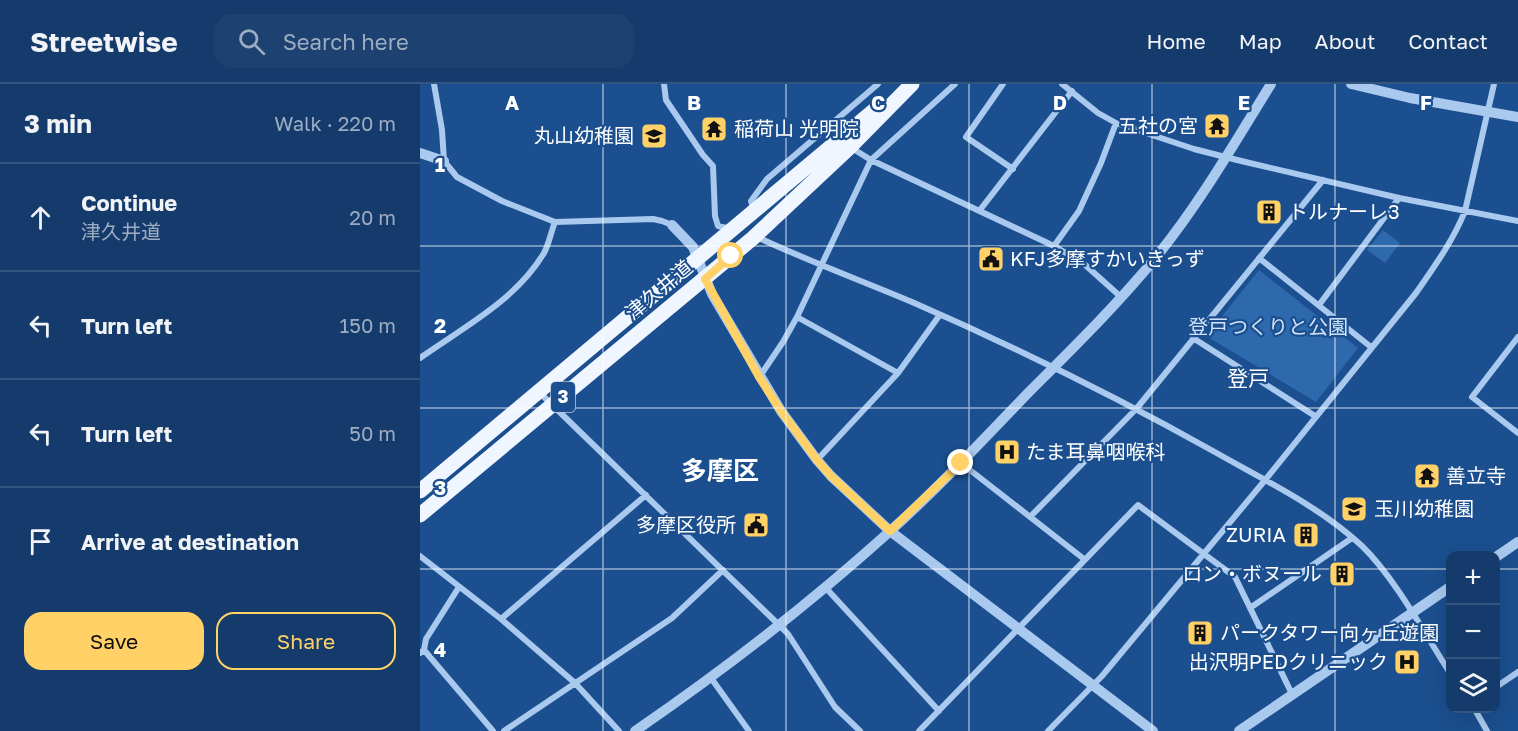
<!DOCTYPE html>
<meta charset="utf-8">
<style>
body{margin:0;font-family:"Golos Text","Noto Sans JP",sans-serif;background:#1d4271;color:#f1f3f6}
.controls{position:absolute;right:18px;bottom:18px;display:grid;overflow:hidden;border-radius:12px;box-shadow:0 6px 24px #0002}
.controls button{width:54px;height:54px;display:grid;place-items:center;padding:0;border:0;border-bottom:2px solid #33557e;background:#143b6b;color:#f1f3f6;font:30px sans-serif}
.stop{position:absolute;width:18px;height:18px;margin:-14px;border:4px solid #ffd166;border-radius:50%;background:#fff}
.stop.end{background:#ffd166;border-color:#fff;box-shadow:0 2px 6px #0008}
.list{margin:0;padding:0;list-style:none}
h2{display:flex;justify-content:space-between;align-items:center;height:78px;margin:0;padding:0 24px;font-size:26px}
h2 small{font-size:20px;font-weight:400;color:#9dadc1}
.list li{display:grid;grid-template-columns:39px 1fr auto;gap:18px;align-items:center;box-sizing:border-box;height:108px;padding:0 24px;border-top:2px solid #33557e}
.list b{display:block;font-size:22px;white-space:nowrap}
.list p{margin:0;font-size:20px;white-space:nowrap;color:#9dadc1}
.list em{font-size:20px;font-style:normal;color:#9dadc1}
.actions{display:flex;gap:12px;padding:18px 24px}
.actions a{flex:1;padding:14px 0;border:2px solid #ffd166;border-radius:18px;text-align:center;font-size:21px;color:#ffd166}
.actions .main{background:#ffd166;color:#111}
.icon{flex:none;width:33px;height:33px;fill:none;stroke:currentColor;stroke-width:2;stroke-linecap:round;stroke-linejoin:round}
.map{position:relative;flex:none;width:1098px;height:647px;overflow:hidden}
header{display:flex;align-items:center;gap:36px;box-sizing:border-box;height:84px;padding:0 30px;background:#143b6b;border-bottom:2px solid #33557e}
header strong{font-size:28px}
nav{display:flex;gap:33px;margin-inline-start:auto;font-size:21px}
.search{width:420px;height:54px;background:#1d4271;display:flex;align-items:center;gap:15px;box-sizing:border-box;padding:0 21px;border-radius:18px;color:#9dadc1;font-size:22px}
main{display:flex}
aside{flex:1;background:#143b6b}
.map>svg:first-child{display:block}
.green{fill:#2e69ad}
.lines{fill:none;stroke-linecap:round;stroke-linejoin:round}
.minor{stroke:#a9c9ee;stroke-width:6}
.tertiary{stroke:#a9c9ee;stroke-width:10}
.primary{stroke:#f0f6ff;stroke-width:15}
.route{stroke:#ffd166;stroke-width:8}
.grid{fill:none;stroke:#fff;stroke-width:1.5;stroke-opacity:0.55}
.labels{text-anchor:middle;stroke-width:4.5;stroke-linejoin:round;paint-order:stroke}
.shield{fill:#1b4f8f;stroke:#bbcadd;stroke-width:1.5}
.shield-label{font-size:18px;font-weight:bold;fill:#fff}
.poi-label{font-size:20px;fill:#fff;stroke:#1b4f8f;text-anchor:start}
.street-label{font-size:20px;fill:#fff;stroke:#1b4f8f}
.park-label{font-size:20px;fill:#cfe3fa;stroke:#1b4f8f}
.neighbourhood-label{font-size:21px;fill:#fff;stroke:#1b4f8f}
.district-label{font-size:26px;font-weight:bold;fill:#fff;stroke:#1b4f8f}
.grid-label{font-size:20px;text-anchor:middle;font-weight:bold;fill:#fff;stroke:#1b4f8f;stroke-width:4.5;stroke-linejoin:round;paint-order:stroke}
</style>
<header>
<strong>Streetwise</strong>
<div class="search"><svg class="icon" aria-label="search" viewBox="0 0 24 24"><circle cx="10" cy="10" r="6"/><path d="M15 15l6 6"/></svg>Search here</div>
<nav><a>Home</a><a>Map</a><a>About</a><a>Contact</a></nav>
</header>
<main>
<aside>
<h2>3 min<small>Walk · 220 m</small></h2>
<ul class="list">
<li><svg class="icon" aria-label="ahead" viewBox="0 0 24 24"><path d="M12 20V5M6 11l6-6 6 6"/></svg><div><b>Continue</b><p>津久井道</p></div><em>20 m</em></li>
<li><svg class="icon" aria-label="left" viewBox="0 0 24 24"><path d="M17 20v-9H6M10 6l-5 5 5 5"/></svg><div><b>Turn left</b></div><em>150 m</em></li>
<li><svg class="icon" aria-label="left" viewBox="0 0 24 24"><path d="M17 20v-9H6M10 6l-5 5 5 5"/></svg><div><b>Turn left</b></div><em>50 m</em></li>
<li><svg class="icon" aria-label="arrive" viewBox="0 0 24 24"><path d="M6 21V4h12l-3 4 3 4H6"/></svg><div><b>Arrive at destination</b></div></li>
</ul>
<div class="actions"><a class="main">Save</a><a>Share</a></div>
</aside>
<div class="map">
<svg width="1098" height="647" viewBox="0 0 1098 647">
<rect width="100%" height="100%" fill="#1b4f8f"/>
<path class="green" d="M963,146L980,159L965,179L947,166Z
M839,186L938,264L896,318L786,252Z"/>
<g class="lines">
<path class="minor" d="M14,0L22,46L24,77L37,93L82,117L135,138L233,135L242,137L252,141
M244,0L246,16L283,71L293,82L295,132L298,142L311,145
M583,0L546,53L593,85
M642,0L678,29L696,39L774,65L817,76L979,114L1098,137
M430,63L451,76L634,162L663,179L701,213
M560,126L652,7
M334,127L331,117L347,95L458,0
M337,153C388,177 440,196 492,218C595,263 695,312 793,367C844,396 899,422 942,462C975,494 1005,550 1030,589
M634,162L659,127L681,79L696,39
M839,174L951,263
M899,221L979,114
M377,233L478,289
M1098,253L1052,313L1098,349
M773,254L895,332
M0,274C44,243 96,216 124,169C129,160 131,148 135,138
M340,292L363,258L377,233L451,76L535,0
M120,309L360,542L368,550L415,623L440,647
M397,376L478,289L519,232
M541,379L664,475
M610,433L717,324L903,96
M0,472L81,535L155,599L199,647
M405,503L519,627
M830,524L932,454
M81,535L226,411
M4,566L73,647
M0,569L4,566L6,555L39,503
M291,594L329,647
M1076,603L1098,588
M1054,624L1067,647
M84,647L252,534L303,486
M499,647L718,421L815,493L872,610
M628,647L682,592L846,395L996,209C1014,183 1033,157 1045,127L1074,0"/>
<path class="tertiary" d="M931,0L990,14L1098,33
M0,69L24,77
M252,141L273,163L292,210L361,327L397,376L411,392L470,447L733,647
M1076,473L1098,458
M215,647C304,586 388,521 468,449C517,405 562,357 608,309C652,265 697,221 737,172C780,119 815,58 851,0
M819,647L1030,503"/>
<path class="primary" d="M0,407L457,24
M0,431L333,154L430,63L492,0"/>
</g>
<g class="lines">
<path class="route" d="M311,172L285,195L339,293L361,327L397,376L411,392L470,447L541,379"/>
</g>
<path class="grid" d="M183,0V647M366,0V647M549,0V647M732,0V647M915,0V647M0,162H1098M0,324H1098M0,485H1030M1076,485H1098"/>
<defs>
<symbol id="temple-square" viewBox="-11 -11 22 22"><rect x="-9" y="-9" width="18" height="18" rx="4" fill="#ffd166" stroke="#1b4f8f"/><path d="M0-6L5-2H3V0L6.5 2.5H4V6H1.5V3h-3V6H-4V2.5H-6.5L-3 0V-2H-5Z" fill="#111"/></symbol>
<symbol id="school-square" viewBox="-11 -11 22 22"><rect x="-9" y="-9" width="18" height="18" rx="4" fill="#ffd166" stroke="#1b4f8f"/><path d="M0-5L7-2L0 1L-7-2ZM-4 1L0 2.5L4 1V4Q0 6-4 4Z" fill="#111"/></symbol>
<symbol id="building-square" viewBox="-11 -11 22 22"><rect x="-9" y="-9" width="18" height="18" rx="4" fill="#ffd166" stroke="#1b4f8f"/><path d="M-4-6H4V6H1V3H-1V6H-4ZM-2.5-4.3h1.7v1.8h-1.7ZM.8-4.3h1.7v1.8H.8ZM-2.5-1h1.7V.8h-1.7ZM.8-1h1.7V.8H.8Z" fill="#111"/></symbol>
<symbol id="civic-square" viewBox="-11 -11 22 22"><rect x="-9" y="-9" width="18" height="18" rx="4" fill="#ffd166" stroke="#1b4f8f"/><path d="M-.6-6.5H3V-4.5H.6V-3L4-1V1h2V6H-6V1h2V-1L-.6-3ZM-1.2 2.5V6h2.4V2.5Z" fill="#111"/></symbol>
<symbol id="hospital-square" viewBox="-11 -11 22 22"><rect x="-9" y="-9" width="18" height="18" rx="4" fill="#ffd166" stroke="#1b4f8f"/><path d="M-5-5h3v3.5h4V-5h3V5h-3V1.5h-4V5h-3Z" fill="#111"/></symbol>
</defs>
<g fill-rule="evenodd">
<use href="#temple-square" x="782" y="27" width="30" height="30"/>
<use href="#temple-square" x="279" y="30" width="30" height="30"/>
<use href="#school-square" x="219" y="37" width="30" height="30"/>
<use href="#building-square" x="834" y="113" width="30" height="30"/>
<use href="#civic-square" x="556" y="160" width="30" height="30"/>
<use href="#hospital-square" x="572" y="353" width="30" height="30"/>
<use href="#temple-square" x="992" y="377" width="30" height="30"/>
<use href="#school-square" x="919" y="410" width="30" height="30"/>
<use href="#civic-square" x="321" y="426" width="30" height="30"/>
<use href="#building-square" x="871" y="436" width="30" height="30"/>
<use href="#building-square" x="907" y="475" width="30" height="30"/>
<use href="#building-square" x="765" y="534" width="30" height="30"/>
<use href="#hospital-square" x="972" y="563" width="30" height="30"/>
</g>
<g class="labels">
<rect class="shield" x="131" y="298" width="24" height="30" rx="4.5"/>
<g class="shield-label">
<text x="143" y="319">3</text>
</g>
<g class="poi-label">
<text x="778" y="49" text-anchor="end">五社の宮</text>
<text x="314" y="52">稲荷山 光明院</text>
<text x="214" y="59" text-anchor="end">丸山幼稚園</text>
<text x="868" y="135">トルナーレ3</text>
<text x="590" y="182">KFJ多摩すかいきっず</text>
<text x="606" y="375">たま耳鼻咽喉科</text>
<text x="1026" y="399">善立寺</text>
<text x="954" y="432">玉川幼稚園</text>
<text x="316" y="448" text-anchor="end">多摩区役所</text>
<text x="866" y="458" text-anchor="end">ZURIA</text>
<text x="902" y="497" text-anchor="end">ロン・ボヌール</text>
<text x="800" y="556">パークタワー向ヶ丘遊園</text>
<text x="968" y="585" text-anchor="end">出沢明PEDクリニック</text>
</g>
<g class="street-label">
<text transform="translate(239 206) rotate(-40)" y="7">津久井道</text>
</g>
<g class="park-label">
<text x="848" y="250">登戸つくりと公園</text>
</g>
<g class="neighbourhood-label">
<text x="828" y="302">登戸</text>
</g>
<g class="district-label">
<text x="300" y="396">多摩区</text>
</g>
</g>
<g class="grid-label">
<text x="92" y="26">A</text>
<text x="274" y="26">B</text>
<text x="458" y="26">C</text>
<text x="640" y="26">D</text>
<text x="824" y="26">E</text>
<text x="1006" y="26">F</text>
<text x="20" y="88">1</text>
<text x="20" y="249">2</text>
<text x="20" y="411">3</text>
<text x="20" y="573">4</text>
</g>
</svg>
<div class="controls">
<button>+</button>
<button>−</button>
<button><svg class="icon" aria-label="layers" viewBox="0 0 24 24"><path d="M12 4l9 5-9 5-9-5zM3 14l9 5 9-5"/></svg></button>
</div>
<div class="stop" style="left:311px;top:172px"></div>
<div class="stop end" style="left:541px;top:379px"></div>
</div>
</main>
